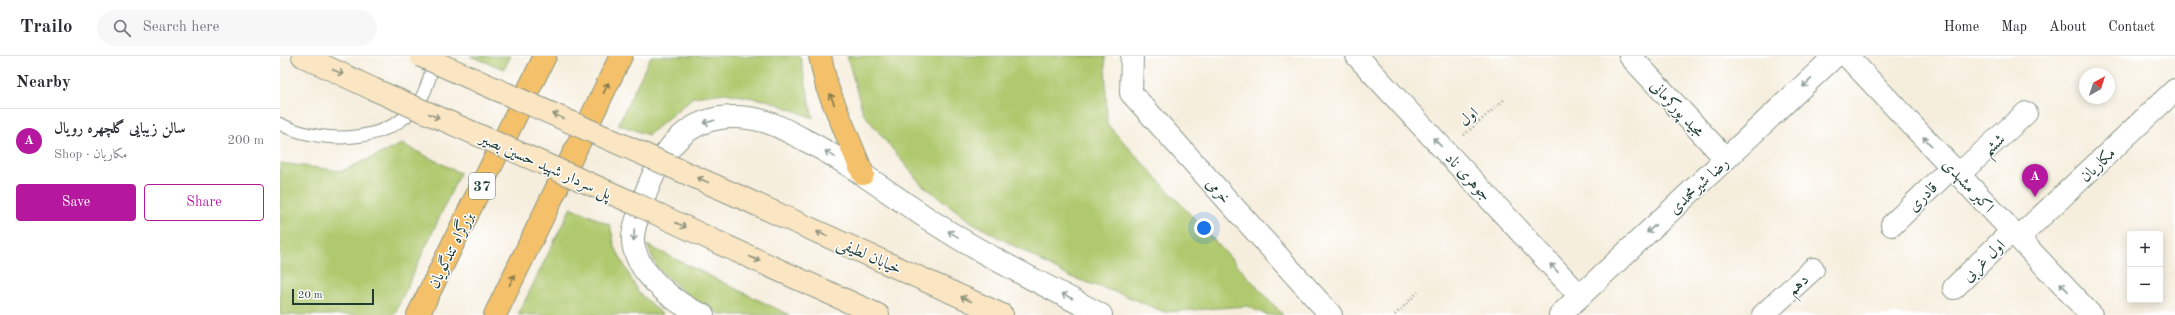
<!DOCTYPE html>
<meta charset="utf-8">
<style>
body{margin:0;font-family:"Old Standard TT",Amiri,serif;background:#f7f7f7;color:#2b2b33}
.controls{position:absolute;right:12px;bottom:12px;display:grid;overflow:hidden;border-radius:4px;box-shadow:0 2px 10px #0003}
.controls button{width:36px;height:36px;display:grid;place-items:center;padding:0;border:0;border-bottom:1px solid #e1e1e2;background:#fff;color:#2b2b33;font:20px sans-serif}
.compass{position:absolute;left:1799px;top:12px;width:36px;height:36px;border-radius:50%;background:#fff;box-shadow:0 2px 10px #0003;rotate:39deg}
.scale{position:absolute;left:12px;bottom:10px;width:82px;box-sizing:border-box;padding-left:4px;border:2px solid #1f3d34;border-top:0;font-size:11px;line-height:14px;white-space:nowrap;color:#1f3d34;-webkit-text-stroke:3px #fff;paint-order:stroke}
.you{position:absolute;left:924px;top:172px;width:14px;height:14px;margin:-10px;border:3px solid #fff;border-radius:50%;background:#1a73e8;box-shadow:0 0 0 6px #1a73e833}
.badge{display:grid;place-items:center;width:26px;height:26px;border-radius:50%;background:#b5179e;color:#fff;font-size:13px;font-weight:700}
.pin{position:absolute;translate:-50% -33px;filter:drop-shadow(0 1px 2px #0008)}
.pin::after{content:'';position:absolute;top:21px;width:14px;height:12px;background:inherit;clip-path:polygon(0 0,100% 0,50% 100%)}
.list{margin:0;padding:0;list-style:none}
h2{display:flex;justify-content:space-between;align-items:center;height:52px;margin:0;padding:0 16px;font-size:17px}
h2 small{font-size:13px;font-weight:400;color:#7c7c81}
.list li{display:grid;grid-template-columns:26px 1fr auto;gap:12px;align-items:center;box-sizing:border-box;height:64px;padding:0 16px;border-top:1px solid #e1e1e2}
.list b{display:block;font-size:15px;white-space:nowrap}
.list p{margin:0;font-size:13px;white-space:nowrap;color:#7c7c81}
.list em{font-size:13px;font-style:normal;color:#7c7c81}
.actions{display:flex;gap:8px;padding:12px 16px}
.actions a{flex:1;padding:9px 0;border:1px solid #b5179e;border-radius:4px;text-align:center;font-size:14px;color:#b5179e}
.actions .main{background:#b5179e;color:#fff}
.icon{flex:none;width:22px;height:22px;fill:none;stroke:currentColor;stroke-width:2;stroke-linecap:round;stroke-linejoin:round}
.map{position:relative;flex:none;width:1895px;height:259px;overflow:hidden}
header{display:flex;align-items:center;gap:24px;box-sizing:border-box;height:56px;padding:0 20px;background:#fff;border-bottom:1px solid #e1e1e2}
header strong{font-size:19px}
nav{display:flex;gap:22px;margin-inline-start:auto;font-size:14px}
.search{width:280px;height:36px;background:#f7f7f7;display:flex;align-items:center;gap:10px;box-sizing:border-box;padding:0 14px;border-radius:22px;color:#7c7c81;font-size:15px}
main{display:flex}
aside{flex:1;background:#fff}
.map>svg:first-child{display:block}
.green{fill:#b0c96e;stroke:#688351}
.lines{fill:none;stroke-linecap:round;stroke-linejoin:round}
.service-casing{stroke:#8a9688;stroke-width:14}
.minor-casing{stroke:#8a9688;stroke-width:24}
.tertiary-casing{stroke:#8a9688;stroke-width:24}
.secondary-casing{stroke:#8a9688;stroke-width:24}
.trunk-casing{stroke:#8a9688;stroke-width:24}
.path{stroke:#8a9688;stroke-width:2.5;stroke-dasharray:1 3;stroke-linecap:butt}
.service{stroke:#fff;stroke-width:12}
.minor{stroke:#fff;stroke-width:22}
.tertiary{stroke:#fff;stroke-width:22}
.secondary{stroke:#fbe6c3;stroke-width:22}
.trunk{stroke:#f4c16a;stroke-width:22}
.secondary-bridge-casing{stroke:#8a9688;stroke-width:24;stroke-linecap:butt}
.secondary-bridge{stroke:#fbe6c3;stroke-width:22}
.oneway{stroke:#8d927c}
.oneway2{stroke:#8f9e9a}
.oneway3{stroke:#7f784c}
.labels{text-anchor:middle;stroke-width:3;stroke-linejoin:round;paint-order:stroke}
.shield{fill:#fff;stroke:#627771;stroke-width:1}
.shield-label{font-size:15px;font-weight:bold;fill:#1f3d34}
.street-label{font-size:16px;fill:#1f3d34;stroke:#fff}
</style>
<header>
<strong>Trailo</strong>
<div class="search"><svg class="icon" aria-label="search" viewBox="0 0 24 24"><circle cx="10" cy="10" r="6"/><path d="M15 15l6 6"/></svg>Search here</div>
<nav><a>Home</a><a>Map</a><a>About</a><a>Contact</a></nav>
</header>
<main>
<aside>
<h2>Nearby<small></small></h2>
<ul class="list">
<li><span class="badge">A</span><div><b>سالن زیبایی گلچهره رویال</b><p>Shop · مکاریان</p></div><em>200 m</em></li>
</ul>
<div class="actions"><a class="main">Save</a><a>Share</a></div>
</aside>
<div class="map">
<svg width="1895" height="259" viewBox="0 0 1895 259">
<rect width="100%" height="100%" fill="#fff"/>
<filter id="ink" filterUnits="userSpaceOnUse"><feTurbulence type="fractalNoise" baseFrequency=".025" numOctaves="2"/><feDisplacementMap in="SourceGraphic" scale="8" xChannelSelector="R" yChannelSelector="G"/><feConvolveMatrix kernelMatrix="1 2 1 2 8 2 1 2 1" color-interpolation-filters="sRGB"/></filter>
<filter id="wash" filterUnits="userSpaceOnUse"><feTurbulence type="fractalNoise" baseFrequency=".012" numOctaves="4" result="noise"/><feDisplacementMap in="SourceGraphic" scale="16" xChannelSelector="R" yChannelSelector="G"/><feGaussianBlur stdDeviation="0.9" result="paint"/><feColorMatrix in="noise" values="0 0 0 0 0 0 0 0 0 0 0 0 0 0 0 0 0 1.4 0 .05"/><feComposite in="paint" operator="in"/></filter>
<g filter="url(#wash)">
<rect width="100%" height="100%" fill="#f6eedd"/>
<path class="green" d="M190,0H231L224,13Z
M371,0H520L533,62L490,45L445,37L413,41L368,79L338,68Z
M567,0H825L827,68L1003,259H987L967,250L885,256L841,238L788,220L693,167L641,128L583,57Z
M122,88L180,117L114,259H0V107L62,115Z
M291,151L330,169L335,191L358,236L383,259H238Z
M367,189L509,259H441L411,242L377,212Z"/>
</g>
<g filter="url(#ink)">
<g class="lines">
<defs>
<path id="service" d="M0,68C44,90 118,88 143,39C149,27 152,13 155,0"/>
<path id="minor" d="M852,0L851,37L1051,259
M1077,0L1300,240
M1350,0L1446,103
M1679,118L1746,57
M1612,169L1672,111
M1738,182L1895,34
M1674,232L1732,175
M1483,259L1533,213"/>
<path id="tertiary" d="M1567,0L1811,259
M423,259C397,249 361,220 354,192C350,177 358,162 362,148C379,96 407,54 468,62C488,64 504,73 521,82C575,109 621,147 672,178C720,208 772,232 821,259
M1280,259L1555,0"/>
<path id="secondary" d="M23,0L93,33
M458,140L722,259
M439,187L598,259"/>
<path id="trunk" d="M540,0L547,31L583,118
M138,259L265,0
M215,259L341,0"/>
</defs>
<use href="#service" class="service-casing"/>
<use href="#minor" class="minor-casing"/>
<use href="#tertiary" class="tertiary-casing"/>
<use href="#secondary" class="secondary-casing"/>
<use href="#trunk" class="trunk-casing"/>
<path class="path" d="M1184,79L1226,42
M1115,259L1138,236"/>
<use href="#service" class="service"/>
<use href="#minor" class="minor"/>
<use href="#tertiary" class="tertiary"/>
<use href="#secondary" class="secondary"/>
<use href="#trunk" class="trunk"/>
<defs>
<path id="secondary-bridge" d="M141,0L458,140
M93,33L358,149L439,187"/>
</defs>
<use href="#secondary-bridge" class="secondary-bridge-casing"/>
<use href="#secondary-bridge" class="secondary-bridge"/>
</g>
<defs><path id="oneway-shaft" d="M-6 0H5M1.5-3L5.5 0L1.5 3" fill="none" stroke-width="1.6" stroke-linecap="round" stroke-linejoin="round"/></defs>
<g class="oneway">
<use href="#oneway-shaft" transform="translate(58 16) rotate(25)"/>
<use href="#oneway-shaft" transform="translate(154 60) rotate(24)"/>
<use href="#oneway-shaft" transform="translate(278 60) rotate(-156)"/>
<use href="#oneway-shaft" transform="translate(423 124) rotate(-156)"/>
<use href="#oneway-shaft" transform="translate(401 169) rotate(25)"/>
<use href="#oneway-shaft" transform="translate(542 178) rotate(-156)"/>
<use href="#oneway-shaft" transform="translate(475 203) rotate(24)"/>
<use href="#oneway-shaft" transform="translate(686 243) rotate(-156)"/>
</g>
<g class="oneway2">
<use href="#oneway-shaft" transform="translate(1527 27) rotate(137)"/>
<use href="#oneway-shaft" transform="translate(429 66) rotate(164)"/>
<use href="#oneway-shaft" transform="translate(1647 85) rotate(-133)"/>
<use href="#oneway-shaft" transform="translate(1157 86) rotate(-133)"/>
<use href="#oneway-shaft" transform="translate(550 98) rotate(-149)"/>
<use href="#oneway-shaft" transform="translate(1371 173) rotate(137)"/>
<use href="#oneway-shaft" transform="translate(673 178) rotate(-149)"/>
<use href="#oneway-shaft" transform="translate(354 179) rotate(94)"/>
<use href="#oneway-shaft" transform="translate(1274 212) rotate(-133)"/>
<use href="#oneway-shaft" transform="translate(1784 231) rotate(-133)"/>
<use href="#oneway-shaft" transform="translate(787 240) rotate(-152)"/>
</g>
<g class="oneway3">
<use href="#oneway-shaft" transform="translate(326 32) rotate(-64)"/>
<use href="#oneway-shaft" transform="translate(552 43) rotate(-112)"/>
<use href="#oneway-shaft" transform="translate(232 224) rotate(-64)"/>
</g>
</g>
<g class="labels">
<rect class="shield" x="189" y="117" width="26" height="26" rx="3"/>
<g class="shield-label">
<text x="202" y="135">37</text>
</g>
<g class="street-label">
<text transform="translate(1398 52) rotate(47)" y="6">مجید پورکرمانی</text>
<text transform="translate(1188 60) rotate(-41)" y="6">اول</text>
<text transform="translate(1713 88) rotate(-42)" y="6">ششم</text>
<text transform="translate(1817 108) rotate(-43)" y="6">مکاریان</text>
<text transform="translate(266 109) rotate(24)" y="6">پل سردار شهید حسین بصیر</text>
<text transform="translate(1189 120) rotate(47)" y="6">جوهری ناد</text>
<text transform="translate(1418 129) rotate(-43)" y="6">رضا شیرمحمدی</text>
<text transform="translate(1689 129) rotate(47)" y="6">اکبر مشهدی</text>
<text transform="translate(939 134) rotate(48)" y="6">خرمی</text>
<text transform="translate(1642 140) rotate(-44)" y="6">قادری</text>
<text transform="translate(170 194) rotate(-64)" y="6">بزرگراه تندگویان</text>
<text transform="translate(590 199) rotate(24)" y="6">خیابان لطیفی</text>
<text transform="translate(1703 204) rotate(-44)" y="6">اول غربی</text>
<text transform="translate(1517 228) rotate(-43)" y="6">دهم</text>
</g>
</g>
</svg>
<div class="controls">
<button>+</button>
<button>−</button>
</div>
<svg class="compass" viewBox="-18 -18 36 36"><path d="M0-13l5 13h-10z" fill="#e53935"/><path d="M0 13l5-13h-10z" fill="#7c7c81"/></svg>
<div class="scale">20 m</div>
<div class="you"></div>
<div class="pin badge" style="left:1755px;top:141px">A</div>
</div>
</main>
